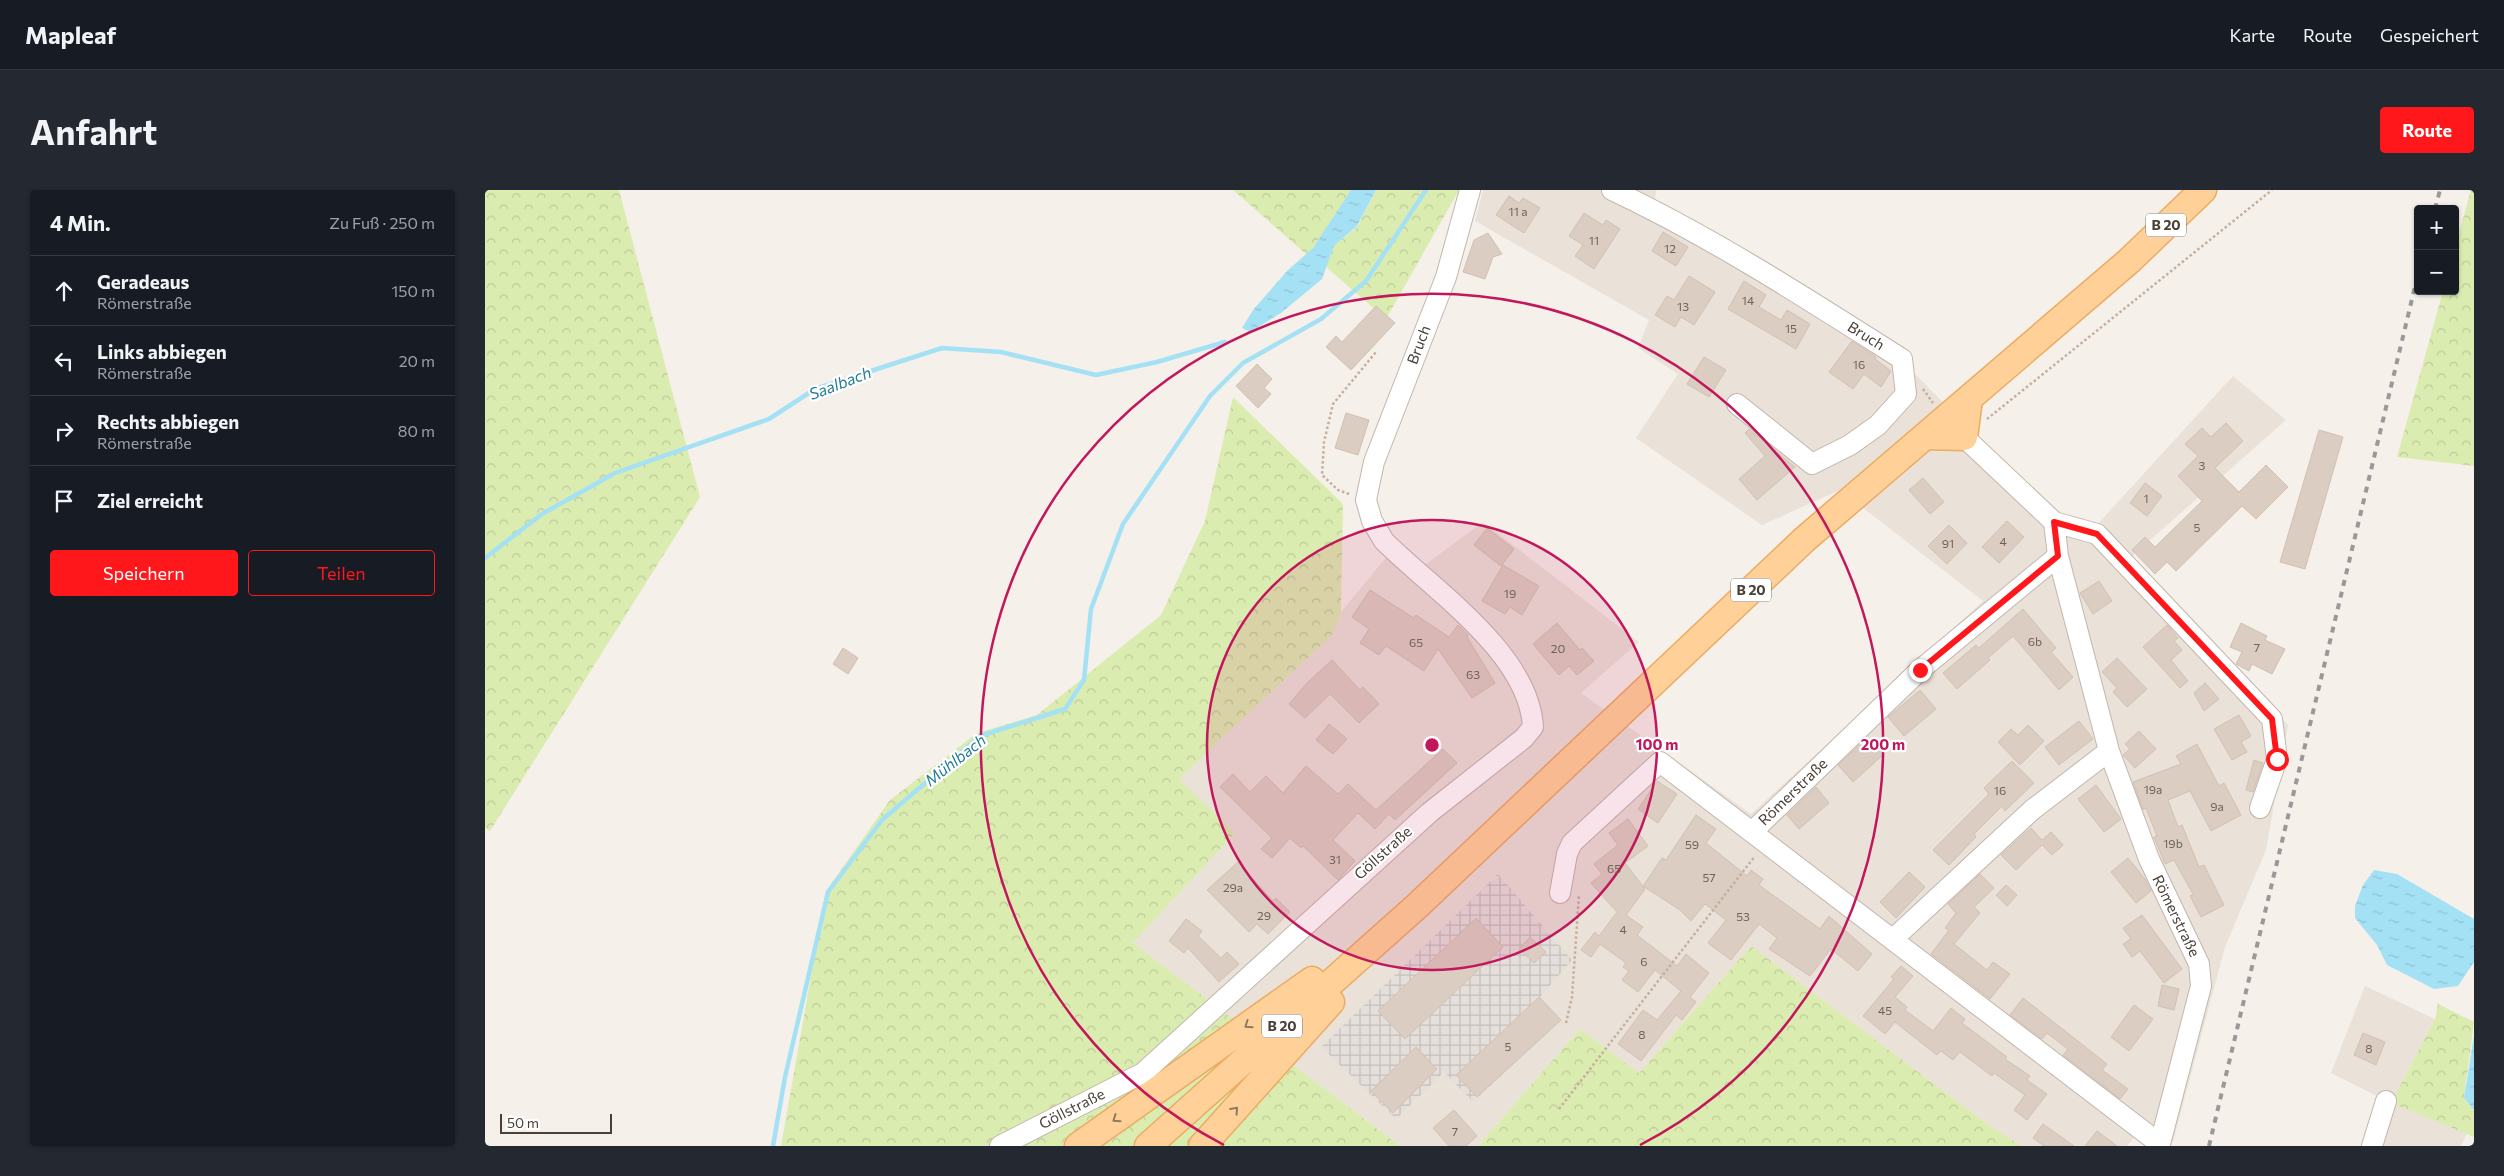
<!DOCTYPE html>
<html lang="de">
<meta charset="utf-8">
<style>
body{margin:0;font-family:Commissioner,sans-serif;background:#242831;color:#f1f3f6}
.controls{position:absolute;right:15px;top:15px;display:grid;overflow:hidden;border-radius:5px;box-shadow:0 1px 4px #0004}
.controls button{width:45px;height:45px;display:grid;place-items:center;padding:0;border:0;border-bottom:1px solid #363941;background:#171b24;color:#f1f3f6;font:25px sans-serif}
.scale{position:absolute;left:15px;bottom:12px;width:112px;box-sizing:border-box;padding-left:5px;border:2px solid #4a4037;border-top:0;font-size:14px;line-height:18px;white-space:nowrap;color:#4a4037;-webkit-text-stroke:4px #fff;paint-order:stroke}
.stop{position:absolute;width:15px;height:15px;margin:-11px;border:4px solid #ff171c;border-radius:50%;background:#fff}
.stop.end{background:#ff171c;border-color:#fff;box-shadow:0 1px 5px #0008}
.list{margin:0;padding:0;list-style:none}
h2{display:flex;justify-content:space-between;align-items:center;height:65px;margin:0;padding:0 20px;font-size:21px}
h2 small{font-size:16px;font-weight:400;color:#9ea1a6}
.list li{display:grid;grid-template-columns:32px 1fr auto;gap:15px;align-items:center;box-sizing:border-box;height:70px;padding:0 20px;border-top:1px solid #363941}
.list b{display:block;font-size:19px;white-space:nowrap}
.list p{margin:0;font-size:16px;white-space:nowrap;color:#9ea1a6}
.list em{font-size:16px;font-style:normal;color:#9ea1a6}
.actions{display:flex;gap:10px;padding:15px 20px}
.actions a{flex:1;padding:11px 0;border:1px solid #ff171c;border-radius:5px;text-align:center;font-size:18px;color:#ff171c}
.actions .main{background:#ff171c;color:#fff}
.icon{flex:none;width:28px;height:28px;fill:none;stroke:currentColor;stroke-width:2;stroke-linecap:round;stroke-linejoin:round}
.map{position:relative;flex:none;width:1989px;height:956px;overflow:hidden;border-radius:5px}
header{display:flex;align-items:center;gap:30px;box-sizing:border-box;height:70px;padding:0 25px;background:#171b24;border-bottom:1px solid #363941}
header strong{font-size:24px}
nav{display:flex;gap:28px;margin-inline-start:auto;font-size:18px}
.intro{display:flex;align-items:center;justify-content:space-between;box-sizing:border-box;height:120px;padding:0 30px}
h1{margin:0;font-size:35px}
.button{padding:12px 22px;border-radius:5px;background:#ff171c;color:#fff;font-size:18px;font-weight:700}
main{display:flex;gap:30px;padding:0 30px}
aside{flex:1;background:#171b24;border-radius:5px;box-shadow:0 1px 4px #0004}
.map>svg:first-child{display:block}
.residential{fill:#eae1d8}
.industrial{fill:url(#industrial-grid)}
.forest{fill:url(#forest-crowns)}
.water{fill:url(#water-ripples)}
.lines{fill:none;stroke-linecap:round;stroke-linejoin:round}
.stream{stroke:#a4e1f5;stroke-width:4.5}
.building{fill:#dbcdc1;stroke:#d3c0b1}
.minor-casing{stroke:#c2b6ac;stroke-width:22}
.major-casing{stroke:#ebab63;stroke-width:29}
.path{stroke:#c5af9c;stroke-width:2.5;stroke-dasharray:2.5 2.5;stroke-linecap:butt}
.minor{stroke:#fff;stroke-width:20}
.major{stroke:#ffd199;stroke-width:26}
.rail{stroke:#999;stroke-width:4;stroke-dasharray:6 6;stroke-linecap:butt}
.oneway{stroke:#927a5e}
.route{stroke:#ff171c;stroke-width:6}
.ring{fill:none;stroke:#c2185b;stroke-width:2.5}
.labels{text-anchor:middle;stroke-width:4.5;stroke-linejoin:round;paint-order:stroke}
.number-label{font-size:12px;fill:#6e635a}
.shield{fill:#fff;stroke:#807973;stroke-width:1}
.shield-label{font-size:14px;font-weight:bold;fill:#4a4037}
.street-label{font-size:15px;fill:#4a4037;stroke:#fff}
.water-label{font-size:16px;font-style:italic;fill:#247d9b;stroke:#fff}
.centre{fill:#c2185b;stroke:#fff;stroke-width:2.5}
.ring-label{font-size:15px;text-anchor:middle;font-weight:bold;fill:#c2185b;stroke:#fff;stroke-width:4.5;stroke-linejoin:round;paint-order:stroke}
</style>
<header>
<strong>Mapleaf</strong>
<nav><a>Karte</a><a>Route</a><a>Gespeichert</a></nav>
</header>
<div class="intro"><h1>Anfahrt</h1><a class="button">Route</a></div>
<main>
<aside>
<h2>4 Min.<small>Zu Fuß · 250 m</small></h2>
<ul class="list">
<li><svg class="icon" aria-label="ahead" viewBox="0 0 24 24"><path d="M12 20V5M6 11l6-6 6 6"/></svg><div><b>Geradeaus</b><p>Römerstraße</p></div><em>150 m</em></li>
<li><svg class="icon" aria-label="left" viewBox="0 0 24 24"><path d="M17 20v-9H6M10 6l-5 5 5 5"/></svg><div><b>Links abbiegen</b><p>Römerstraße</p></div><em>20 m</em></li>
<li><svg class="icon" aria-label="right" viewBox="0 0 24 24"><path d="M7 20v-9h11M14 6l5 5-5 5"/></svg><div><b>Rechts abbiegen</b><p>Römerstraße</p></div><em>80 m</em></li>
<li><svg class="icon" aria-label="arrive" viewBox="0 0 24 24"><path d="M6 21V4h12l-3 4 3 4H6"/></svg><div><b>Ziel erreicht</b></div></li>
</ul>
<div class="actions"><a class="main">Speichern</a><a>Teilen</a></div>
</aside>
<div class="map">
<svg width="1989" height="956" viewBox="0 0 1989 956">
<defs>
<pattern id="industrial-grid" width="8" height="8" patternUnits="userSpaceOnUse" patternTransform="scale(1.25)"><rect width="8" height="8" fill="#e5dfdb"/><path d="M0 4h8M4 0v8" fill="none" stroke="#c6c0bd"/></pattern>
<pattern id="forest-crowns" width="20" height="18" patternUnits="userSpaceOnUse" patternTransform="scale(1.25)"><rect width="20" height="18" fill="#dbecb1"/><path d="M2 6a3 3 0 1 1 6 0M12 15a3 3 0 1 1 6 0" fill="none" stroke="#bdcb99"/></pattern>
<pattern id="water-ripples" width="26" height="14" patternUnits="userSpaceOnUse" patternTransform="scale(1.25)"><rect width="26" height="14" fill="#a4e1f5"/><path d="M2 4q2-2 4 0t4 0M15 11q2-2 4 0t4 0" fill="none" stroke="#8fc2d3"/></pattern>
</defs>
<rect width="100%" height="100%" fill="#f6f0ea"/>
<path class="residential" d="M998,0H1171L1169,21L1419,173L1564,319L1610,337L1748,186L1801,230L1646,367L1803,535L1781,660L1740,757L1688,952L1654,941L1642,956H1537L1505,936L1266,756L1154,883L1095,839L993,956H915L648,753L750,643L693,589L847,445L856,422L903,365L926,385L998,332L1154,452L1096,503L1266,624L1498,411L1355,300L1277,335L1151,248L1193,184L1153,158L1164,130L990,31Z
M1880,796L1950,829L1906,913L1982,943L1976,956H1893L1906,913L1846,883Z"/>
<path class="industrial" d="M1013,684L1087,770L1055,807L1076,830L988,912L959,882L911,929L836,857Z"/>
<path class="forest" d="M0,0H134L215,307L5,641L0,638Z
M748,0H867L828,58L821,64Z
M891,0H974L901,129L841,77L849,56L872,37Z
M1986,0H1989V276L1912,267L1958,101H1970V57Z
M748,207L858,314L856,422L847,445L694,589L750,643L648,753L915,956H296L341,701L405,610L492,543L552,525L676,425L720,331Z
M1266,756L1505,936L1537,956H993L1095,839L1154,883Z
M1953,814L1989,832L1979,908L1989,920V947L1906,913L1950,829Z"/>
<path class="water" d="M866,0H891L872,36L849,56L837,89L796,123L765,142L757,138L768,120L803,80L828,58Z
M1889,680L1912,684L1989,729V772L1973,796L1949,799L1902,775L1892,755L1870,728V716L1878,695Z
M1989,845V920L1979,908Z"/>
<g class="lines">
<path class="stream" d="M0,368L57,324L130,283L284,229L330,199L457,158L516,162L611,185L672,172L740,152
M288,956L300,887L343,702L397,630L495,546L580,519L599,490L606,419L638,334L725,206L758,173L836,129L881,91L941,0"/>
</g>
<path class="building" d="M1024,6L1034,13L1038,8L1055,18L1039,43L1011,25Z
M1099,23L1118,35L1121,30L1135,39L1109,79L1090,66L1098,55L1084,46Z
M1178,42L1203,57L1191,76L1167,61Z
M1003,43L1017,64L1008,67L1000,89L978,82L989,50Z
M1204,86L1230,102L1209,135L1196,127L1190,137L1170,125L1182,106L1189,110Z
M1259,91L1281,105L1274,117L1296,130L1302,120L1325,134L1311,159L1243,119Z
M891,116L910,133L866,180L841,157L851,146L857,152Z
M1367,151L1391,167L1390,169L1406,181L1396,197L1379,184L1368,199L1344,182Z
M1219,167L1241,180L1224,207L1202,194Z
M772,174L787,189L779,198L786,204L773,218L751,196Z
M861,223L884,230L873,265L850,258Z
M1741,233L1758,251L1730,278L1754,302L1781,275L1803,297L1771,329L1757,316L1691,381L1682,372L1670,384L1647,360L1660,347L1670,357L1717,311L1693,286L1713,266L1700,254L1717,238L1726,247Z
M1264,239L1310,277L1272,310L1254,289L1280,266L1260,243Z
M1834,240L1858,247L1820,379L1795,372Z
M1438,288L1459,312L1445,324L1424,300Z
M1660,293L1677,306L1662,326L1645,313Z
M1522,331L1539,347L1514,373L1497,357Z
M1464,335L1482,353L1462,374L1443,356Z
M1002,338L1029,359L1016,376L989,355Z
M1018,375L1054,396L1037,425L1025,417L1020,424L997,411Z
M1614,391L1627,411L1608,424L1595,403Z
M885,400L929,428L931,425L964,447L973,435L983,445L982,447L1010,493L987,508L953,459L939,481L901,456L894,465L875,453L884,439L867,427Z
M1538,419L1571,458L1566,462L1588,487L1574,500L1528,446L1503,468L1505,470L1472,499L1458,483L1491,455L1494,458Z
M1072,433L1095,460L1097,458L1109,471L1092,485L1084,476L1074,485L1048,454Z
M1756,433L1782,446L1780,450L1800,459L1787,484L1767,474L1764,481L1751,474L1757,462L1745,457Z
M1682,435L1693,448L1689,451L1697,460L1686,470L1703,491L1695,498L1658,457Z
M358,458L373,468L363,484L348,474Z
M1632,468L1662,499L1642,517L1628,502L1632,498L1617,482Z
M847,470L875,500L878,497L894,514L874,533L845,504L820,528L804,514L822,493Z
M1720,493L1734,509L1719,521L1709,503Z
M1435,500L1451,519L1419,546L1403,527Z
M1754,525L1766,546L1756,552L1762,562L1747,570L1729,539Z
M1594,531L1608,549L1574,575L1560,557Z
M844,534L862,549L848,564L831,550Z
M1543,535L1559,551L1535,575L1513,552L1526,539L1533,545Z
M1654,541L1671,559L1650,578L1638,565L1645,559L1640,554Z
M1383,547L1399,564L1368,592L1353,575Z
M1712,554L1734,596L1739,593L1756,625L1726,641L1705,601L1683,610L1693,637L1697,635L1714,677L1719,675L1739,715L1716,727L1705,706L1708,704L1689,670L1680,674L1669,647L1672,646L1661,618L1658,620L1648,592L1696,574L1691,566Z
M958,559L972,573L910,630L904,624L890,639L873,623L848,650L870,671L853,690L818,656L816,658L805,648L787,668L776,659L787,648L735,597L748,584L765,602L781,586L798,603L821,576L853,604L863,594L891,620Z
M1769,570L1778,573L1768,602L1761,600Z
M1527,571L1549,593L1520,621L1517,616L1489,644L1491,647L1464,675L1448,660L1504,604L1499,598Z
M1172,591L1192,604L1173,633L1153,619Z
M1611,595L1636,629L1619,642L1593,609Z
M1331,597L1344,613L1314,639L1302,625Z
M1211,625L1231,639L1221,653L1262,686L1266,680L1278,689L1274,695L1335,739L1344,726L1387,764L1373,781L1346,759L1325,786L1284,759L1292,748L1274,734L1246,770L1223,753L1241,730L1220,714L1206,731L1195,720L1158,696L1177,668L1181,670Z
M1143,629L1163,656L1140,673L1160,699L1141,725L1158,737L1152,745L1192,776L1201,764L1224,783L1205,807L1211,812L1197,830L1191,825L1156,871L1133,854L1158,820L1172,830L1196,801L1170,780L1153,802L1137,790L1144,781L1138,777L1141,773L1115,754L1106,767L1096,760L1110,742L1114,746L1132,722L1106,693L1117,684L1109,674L1133,655L1124,643Z
M1546,638L1557,650L1566,642L1578,655L1567,665L1557,655L1531,680L1516,665Z
M1643,668L1660,689L1666,701L1651,713L1626,682Z
M753,672L788,711L791,708L805,722L783,744L772,734L764,742L722,700Z
M1424,682L1440,697L1411,728L1395,712Z
M1495,684L1509,698L1489,717L1495,723L1469,754L1502,780L1508,772L1525,784L1505,809L1446,764L1464,740L1460,738L1471,723L1463,714Z
M1521,695L1532,705L1522,716L1511,705Z
M1657,725L1697,779L1679,793L1655,761L1647,767L1638,754L1646,749L1638,738Z
M991,728L1018,757L920,849L893,821Z
M701,729L717,741L713,746L736,768L742,762L754,774L734,792L703,758L699,763L684,751Z
M1045,747L1061,762L1049,773L1034,759Z
M1416,776L1428,786L1410,807L1422,817L1420,820L1448,841L1466,818L1480,829L1477,833L1522,867L1520,869L1545,886L1542,890L1562,904L1542,930L1529,920L1540,905L1509,883L1507,886L1475,862L1468,870L1456,861L1452,865L1410,832L1400,844L1378,826L1409,789L1406,787Z
M1677,795L1694,799L1689,820L1673,816Z
M1054,807L1076,830L992,907L971,885Z
M1538,808L1622,874L1617,880L1643,899L1635,909L1578,865L1583,859L1562,843L1557,849L1525,825Z
M1649,815L1668,829L1644,861L1626,847Z
M1878,843L1900,852L1891,875L1869,865Z
M931,857L952,879L908,923L886,901Z
M969,920L992,946L981,956H964L948,938Z
M1558,934L1589,956H1559L1548,948Z
M1612,941L1632,956H1600Z"/>
<g class="lines">
<defs>
<path id="minor" d="M1127,0C1227,47 1324,110 1417,169L1421,204L1393,235L1365,255L1327,274L1252,214
M1569,332L1612,344L1787,529L1792,569L1775,618
M1268,641L1435,480L1573,366
M1075,703L1082,664L1087,653L1175,572L1675,954L1716,796L1714,774L1664,669L1624,561L1573,366L1569,332L1479,247
M1408,749L1547,620L1624,561
M515,956L658,883L944,623L1039,548L1048,537C1044,463 948,400 899,351L887,331L881,310L889,272L961,87L985,0
M1887,956L1901,911"/>
<path id="major" d="M1440,246L1479,247L1484,209
M593,956L827,790
M663,956L932,716L1320,349L1644,71L1718,0
M717,956L846,812"/>
</defs>
<use href="#minor" class="minor-casing"/>
<use href="#major" class="major-casing"/>
<path class="path" d="M1438,199L1448,213
M1502,229L1787,0
M864,304L853,300L837,285L839,252L848,214L891,162
M1081,833L1087,807L1094,705
M1074,919L1270,666"/>
<use href="#minor" class="minor"/>
<use href="#major" class="major"/>
<path class="rail" d="M1950,19L1955,0
M1724,956L1933,84"/>
</g>
<defs><path id="oneway-chevron" d="M-2-3.5L2.5 0L-2 3.5" fill="none" stroke-width="1.6" stroke-linecap="round" stroke-linejoin="round" transform="scale(1.25)"/></defs>
<g class="oneway">
<use href="#oneway-chevron" transform="translate(763 835) rotate(145)"/>
<use href="#oneway-chevron" transform="translate(750 920) rotate(-48)"/>
<use href="#oneway-chevron" transform="translate(631 929) rotate(145)"/>
</g>
<g class="lines">
<path class="route" d="M1435,480L1573,366L1569,332L1612,344L1787,529L1792,569"/>
</g>
<circle cx="947" cy="555" r="225" fill="#c2185b" fill-opacity=".12"/>
<g class="ring">
<circle cx="947" cy="555" r="225"/>
<path d="M739 955A451 451 0 1 1 1155 955"/>
</g>
<g class="labels">
<g class="number-label">
<text x="1033" y="26">11 a</text>
<text x="1109" y="55">11</text>
<text x="1185" y="63">12</text>
<text x="1263" y="115">14</text>
<text x="1198" y="121">13</text>
<text x="1306" y="143">15</text>
<text x="1374" y="179">16</text>
<text x="1717" y="280">3</text>
<text x="1661" y="313">1</text>
<text x="1712" y="342">5</text>
<text x="1518" y="356">4</text>
<text x="1463" y="358">91</text>
<text x="1025" y="408">19</text>
<text x="1550" y="456">6b</text>
<text x="931" y="457">65</text>
<text x="1772" y="462">7</text>
<text x="1073" y="463">20</text>
<text x="988" y="489">63</text>
<text x="1668" y="604">19a</text>
<text x="1515" y="605">16</text>
<text x="1732" y="621">9a</text>
<text x="1688" y="658">19b</text>
<text x="1207" y="659">59</text>
<text x="850" y="674">31</text>
<text x="1129" y="683">65</text>
<text x="1224" y="692">57</text>
<text x="748" y="702">29a</text>
<text x="779" y="730">29</text>
<text x="1258" y="731">53</text>
<text x="1138" y="744">4</text>
<text x="1159" y="776">6</text>
<text x="1400" y="825">45</text>
<text x="1157" y="849">8</text>
<text x="1023" y="861">5</text>
<text x="1884" y="863">8</text>
<text x="970" y="946">7</text>
</g>
<g class="shield">
<rect x="1661" y="23.5" width="40" height="23" rx="4"/>
<rect x="1246" y="388.5" width="40" height="23" rx="4"/>
<rect x="777" y="824.5" width="40" height="23" rx="4"/>
</g>
<g class="shield-label">
<text x="1681" y="40">B 20</text>
<text x="1266" y="405">B 20</text>
<text x="797" y="841">B 20</text>
</g>
<g class="street-label">
<text transform="translate(1381 146) rotate(32)" y="5">Bruch</text>
<text transform="translate(934 155) rotate(-69)" y="5">Bruch</text>
<text transform="translate(1308 602) rotate(-44)" y="5">Römerstraße</text>
<text transform="translate(898 663) rotate(-42)" y="5">Göllstraße</text>
<text transform="translate(1691 726) rotate(64)" y="5">Römerstraße</text>
<text transform="translate(587 919) rotate(-27)" y="5">Göllstraße</text>
</g>
<g class="water-label">
<text transform="translate(355 193) rotate(-21)" y="6">Saalbach</text>
<text transform="translate(470 570) rotate(-38)" y="6">Mühlbach</text>
</g>
</g>
<circle cx="947" cy="555" r="8" class="centre"/>
<g class="ring-label">
<text x="1172" y="560">100 m</text>
<text x="1398" y="560">200 m</text>
</g>
</svg>
<div class="controls">
<button>+</button>
<button>−</button>
</div>
<div class="scale">50 m</div>
<div class="stop" style="left:1792px;top:569px"></div>
<div class="stop end" style="left:1435px;top:480px"></div>
</div>
</main>
